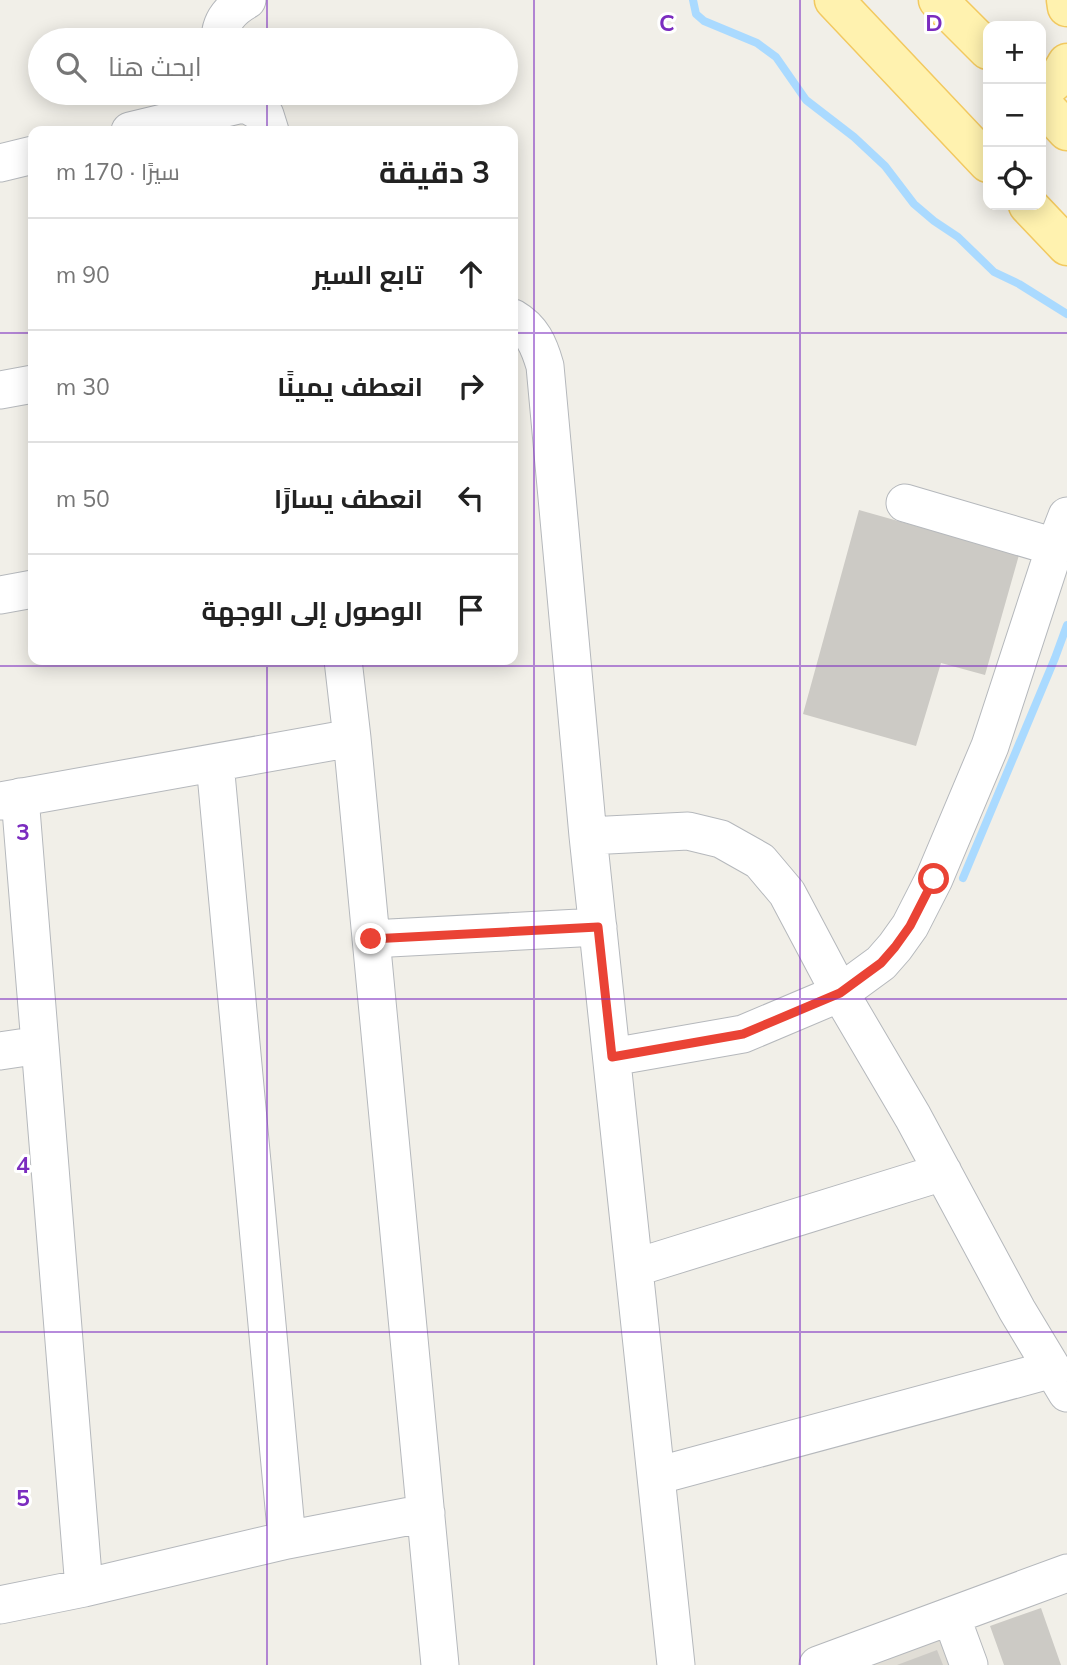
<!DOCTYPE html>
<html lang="ar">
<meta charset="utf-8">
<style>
body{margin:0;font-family:Mulish,Cairo,sans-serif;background:#f6f6f6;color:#222;direction:rtl}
.controls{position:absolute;right:21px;top:21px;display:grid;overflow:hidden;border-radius:14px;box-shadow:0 4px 18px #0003}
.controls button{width:63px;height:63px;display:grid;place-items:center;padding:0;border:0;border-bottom:2px solid #e0e0e0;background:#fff;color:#222;font:35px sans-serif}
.stop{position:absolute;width:21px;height:21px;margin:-16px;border:5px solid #ea4335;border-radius:50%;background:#fff}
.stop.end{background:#ea4335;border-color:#fff;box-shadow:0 2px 7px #0008}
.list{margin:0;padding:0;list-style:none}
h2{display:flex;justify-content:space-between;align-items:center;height:91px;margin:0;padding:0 28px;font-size:30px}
h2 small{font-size:23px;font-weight:400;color:#767676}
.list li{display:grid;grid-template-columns:46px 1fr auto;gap:21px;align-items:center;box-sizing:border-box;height:112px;padding:0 28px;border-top:2px solid #e0e0e0}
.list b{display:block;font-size:26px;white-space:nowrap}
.list em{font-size:23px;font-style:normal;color:#767676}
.icon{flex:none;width:38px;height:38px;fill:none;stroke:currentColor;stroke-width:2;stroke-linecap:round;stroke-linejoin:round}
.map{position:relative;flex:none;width:1067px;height:1665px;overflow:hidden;direction:ltr}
.search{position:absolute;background:#fff;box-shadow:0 4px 18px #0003;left:28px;top:28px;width:490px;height:77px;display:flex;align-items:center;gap:18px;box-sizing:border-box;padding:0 24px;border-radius:38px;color:#767676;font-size:26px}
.panel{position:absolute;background:#fff;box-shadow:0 4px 18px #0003;left:28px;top:126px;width:490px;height:539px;border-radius:14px;direction:rtl}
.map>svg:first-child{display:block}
.education{fill:#e1ded6}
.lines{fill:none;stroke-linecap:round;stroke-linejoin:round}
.stream{stroke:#aadaff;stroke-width:8}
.building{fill:#cccac5}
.minor-casing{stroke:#b5b8bc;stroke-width:39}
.major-casing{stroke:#f2c960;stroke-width:41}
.minor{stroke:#fff;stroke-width:37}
.major{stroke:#fff2af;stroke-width:38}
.route{stroke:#ea4335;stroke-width:9}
.grid{fill:none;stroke:#7b2cbf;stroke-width:2;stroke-opacity:0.55}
.grid-label{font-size:23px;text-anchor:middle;font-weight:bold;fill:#7b2cbf;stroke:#fff;stroke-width:6;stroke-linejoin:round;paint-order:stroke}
</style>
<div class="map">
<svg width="1067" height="1665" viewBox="0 0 1067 1665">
<rect width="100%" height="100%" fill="#f1efe8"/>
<path class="education" d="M944,1638L954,1665H870Z"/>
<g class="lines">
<path class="stream" d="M693,0L696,14L704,21L757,43L776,57L806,100L854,137L885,166L914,204L934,221L958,237L994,272L1019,284L1067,314
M963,878L1055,658L1067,625"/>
</g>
<path class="building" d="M859,510L1019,555L985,675L941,663L916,746L803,714Z
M1041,1608L1061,1665H1004L990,1626Z
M937,1650L943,1665H897Z"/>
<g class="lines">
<defs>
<path id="minor" d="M220,40C220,21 231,9 247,0
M130,131L238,105H248L265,115L270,131
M0,163L33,155
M513,318C532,329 539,345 545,366L588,836L676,1665
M0,390L33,384
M905,503L1055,547
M0,595L33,589
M343,660L352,738L440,1665
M215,763L287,1540
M20,797L84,1588
M0,801L352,738
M588,836L688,831L721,839L760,861L787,893L840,993L913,1117L1017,1310L1067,1393
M371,939L598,927
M0,1051L40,1045
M612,1057L743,1034L840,993L881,963L895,947L910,926L934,879L990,746L1055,547L1067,516
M634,1268L943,1172
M656,1476L1053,1369
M0,1605L84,1588L287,1540L426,1513
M951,1616L969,1665
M818,1665L1067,1573"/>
<path id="major" d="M834,0L988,163
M938,0L988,50
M1066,0L1067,7
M1041,90C1053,85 1061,75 1067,63
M1041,103L1067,131
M1028,205L1067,246"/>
</defs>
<use href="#minor" class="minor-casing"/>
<use href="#major" class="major-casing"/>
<use href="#minor" class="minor"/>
<use href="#major" class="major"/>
</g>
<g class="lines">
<path class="route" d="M371,939L598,927L612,1057L743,1034L840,993L881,963L895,947L910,926L934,879"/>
</g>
<path class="grid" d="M267,0V40M534,0V1665M800,0V1665M267,93V131M0,333H33M513,333H1067M267,660V1665M0,666H1067M0,999H1067M0,1332H1067"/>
<g class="grid-label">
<text x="667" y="31">C</text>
<text x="934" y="31">D</text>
<text x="23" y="840">3</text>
<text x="23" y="1173">4</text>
<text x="23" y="1506">5</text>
</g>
</svg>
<div class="controls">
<button>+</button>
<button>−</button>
<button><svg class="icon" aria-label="locate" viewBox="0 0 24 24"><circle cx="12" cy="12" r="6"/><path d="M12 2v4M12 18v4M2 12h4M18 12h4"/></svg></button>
</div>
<div class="stop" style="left:934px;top:879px"></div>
<div class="stop end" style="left:371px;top:939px"></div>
<div class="search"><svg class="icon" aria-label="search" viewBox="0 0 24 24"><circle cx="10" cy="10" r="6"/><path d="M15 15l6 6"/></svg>ابحث هنا</div>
<section class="panel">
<h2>3 دقيقة<small>سيرًا · 170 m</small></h2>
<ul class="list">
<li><svg class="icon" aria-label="ahead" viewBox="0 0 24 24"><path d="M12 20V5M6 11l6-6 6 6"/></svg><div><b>تابع السير</b></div><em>90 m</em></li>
<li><svg class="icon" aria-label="right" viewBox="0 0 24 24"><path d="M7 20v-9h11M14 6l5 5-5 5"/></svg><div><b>انعطف يمينًا</b></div><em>30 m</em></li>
<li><svg class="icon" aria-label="left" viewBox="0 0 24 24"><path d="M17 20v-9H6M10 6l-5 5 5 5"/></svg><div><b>انعطف يسارًا</b></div><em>50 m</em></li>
<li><svg class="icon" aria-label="arrive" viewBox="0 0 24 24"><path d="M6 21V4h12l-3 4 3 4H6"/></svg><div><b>الوصول إلى الوجهة</b></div></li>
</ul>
</section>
</div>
